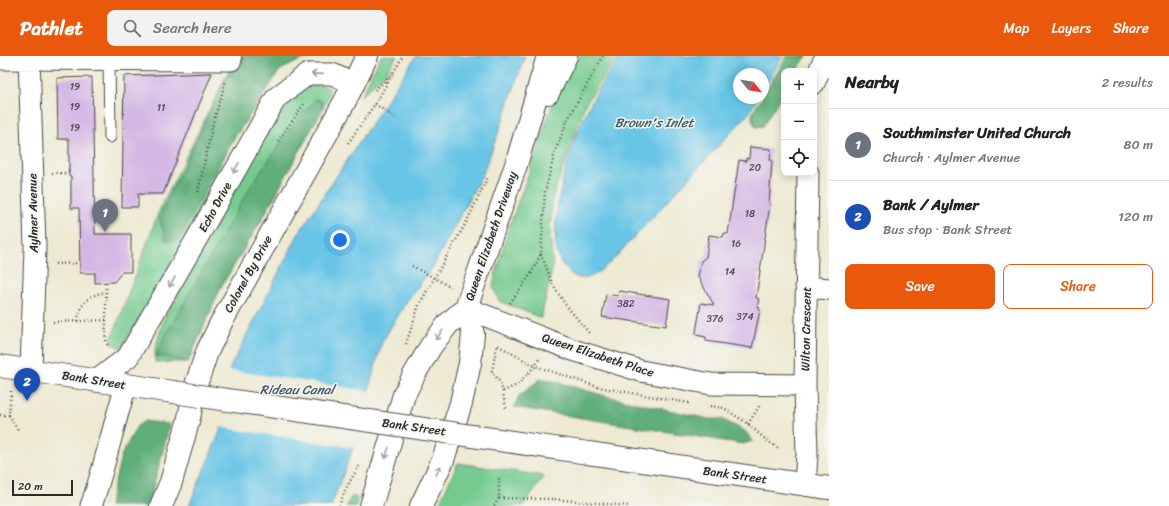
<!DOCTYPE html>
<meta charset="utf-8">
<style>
body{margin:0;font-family:Sriracha,sans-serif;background:#f2f2f2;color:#222}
.controls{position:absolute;right:12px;top:12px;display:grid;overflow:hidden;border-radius:8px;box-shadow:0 2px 10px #0003}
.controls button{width:36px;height:36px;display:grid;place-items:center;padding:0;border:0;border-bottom:1px solid #e0e0e0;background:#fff;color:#222;font:20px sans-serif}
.compass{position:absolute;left:733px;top:12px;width:36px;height:36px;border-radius:50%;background:#fff;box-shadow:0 2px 10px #0003;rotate:120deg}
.scale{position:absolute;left:12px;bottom:10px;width:61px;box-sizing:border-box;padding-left:4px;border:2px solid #2b2b2b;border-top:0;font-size:11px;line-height:14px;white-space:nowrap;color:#2b2b2b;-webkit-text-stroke:3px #f6f6f2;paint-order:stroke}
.you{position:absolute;left:340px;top:184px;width:14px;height:14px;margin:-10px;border:3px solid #fff;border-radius:50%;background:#1a73e8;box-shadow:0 0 0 6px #1a73e833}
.badge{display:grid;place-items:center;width:26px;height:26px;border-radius:50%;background:#ea580c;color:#fff;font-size:13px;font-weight:700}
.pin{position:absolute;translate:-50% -33px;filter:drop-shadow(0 1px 2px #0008)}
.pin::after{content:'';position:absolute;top:21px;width:14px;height:12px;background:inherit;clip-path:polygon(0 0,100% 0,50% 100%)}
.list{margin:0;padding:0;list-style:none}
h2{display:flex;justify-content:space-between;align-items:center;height:52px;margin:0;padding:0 16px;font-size:17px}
h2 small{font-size:13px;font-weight:400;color:#767676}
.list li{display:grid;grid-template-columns:26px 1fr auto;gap:12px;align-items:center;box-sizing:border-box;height:72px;padding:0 16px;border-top:1px solid #e0e0e0}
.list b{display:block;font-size:15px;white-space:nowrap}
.list p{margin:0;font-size:13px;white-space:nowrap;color:#767676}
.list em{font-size:13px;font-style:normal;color:#767676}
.actions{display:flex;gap:8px;padding:12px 16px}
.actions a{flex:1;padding:9px 0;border:1px solid #ea580c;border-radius:8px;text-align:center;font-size:14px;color:#ea580c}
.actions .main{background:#ea580c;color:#fff}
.icon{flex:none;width:22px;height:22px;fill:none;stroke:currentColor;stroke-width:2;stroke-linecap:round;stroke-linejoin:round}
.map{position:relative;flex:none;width:829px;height:450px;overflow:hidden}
header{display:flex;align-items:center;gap:24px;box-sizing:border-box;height:56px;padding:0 20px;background:#ea580c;color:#fff}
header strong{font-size:19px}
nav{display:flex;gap:22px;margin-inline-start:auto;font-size:14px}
.search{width:280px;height:36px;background:#f2f2f2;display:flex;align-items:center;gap:10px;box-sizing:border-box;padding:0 14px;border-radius:8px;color:#767676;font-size:15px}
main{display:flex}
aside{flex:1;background:#fff}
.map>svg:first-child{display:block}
.green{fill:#75cb8f;stroke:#507b5d}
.forest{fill:#60af7a;stroke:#466d52}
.water{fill:#68c5e6;stroke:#4a7888}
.pier{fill:#ede9d2}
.building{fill:#d4b7e4}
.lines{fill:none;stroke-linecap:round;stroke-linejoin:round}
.lane-casing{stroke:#484844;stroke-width:13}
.street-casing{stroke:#484844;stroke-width:23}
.secondary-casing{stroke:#484844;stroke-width:24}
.primary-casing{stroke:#484844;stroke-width:24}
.path{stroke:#484844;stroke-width:2.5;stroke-dasharray:1 3;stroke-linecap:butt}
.lane{stroke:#fff;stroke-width:11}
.street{stroke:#fff;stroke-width:21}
.secondary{stroke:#fff;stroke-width:22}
.primary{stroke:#fff;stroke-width:22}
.primary-bridge-casing{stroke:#484844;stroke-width:24;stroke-linecap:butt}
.primary-bridge{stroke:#fff;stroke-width:22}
.oneway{stroke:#a0a0a0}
.labels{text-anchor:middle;stroke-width:3;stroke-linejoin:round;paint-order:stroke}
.number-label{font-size:10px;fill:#554e59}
.street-label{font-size:12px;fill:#2b2b2b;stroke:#f6f6f2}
.water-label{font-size:13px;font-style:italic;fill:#3d5963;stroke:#f6f6f2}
</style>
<header>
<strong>Pathlet</strong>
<div class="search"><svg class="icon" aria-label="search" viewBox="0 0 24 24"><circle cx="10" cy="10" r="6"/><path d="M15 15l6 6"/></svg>Search here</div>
<nav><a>Map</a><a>Layers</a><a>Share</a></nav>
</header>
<main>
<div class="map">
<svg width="829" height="450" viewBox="0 0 829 450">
<rect width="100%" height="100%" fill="#f6f6f2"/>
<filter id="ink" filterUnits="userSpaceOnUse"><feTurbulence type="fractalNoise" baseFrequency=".025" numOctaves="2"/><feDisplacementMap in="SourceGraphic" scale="8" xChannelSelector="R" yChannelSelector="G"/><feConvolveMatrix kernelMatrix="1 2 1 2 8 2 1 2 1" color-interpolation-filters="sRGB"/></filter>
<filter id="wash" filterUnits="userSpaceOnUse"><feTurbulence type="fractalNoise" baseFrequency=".012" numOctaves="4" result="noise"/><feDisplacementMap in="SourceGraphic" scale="16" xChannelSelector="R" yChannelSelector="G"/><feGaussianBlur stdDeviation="0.9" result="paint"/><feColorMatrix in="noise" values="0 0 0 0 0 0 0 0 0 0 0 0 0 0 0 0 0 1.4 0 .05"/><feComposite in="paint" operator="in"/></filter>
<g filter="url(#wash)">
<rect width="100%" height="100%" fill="#ede9d2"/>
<path class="green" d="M236,0H325L288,6L266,23L242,64L187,180L159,230L122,291H119L110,287L159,155Z
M381,0H397L385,18L361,40Z
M576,0H617L585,49L552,143L550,179L553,211L541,262L499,245L493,230L496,217L510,168L537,95L551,52L567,14Z
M311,30H323L329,32L328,41L323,52L261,165L222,229L188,306H155V294L164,262L206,188L260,79L274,55L307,31Z
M458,407L544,420L523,450H438Z
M352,440L357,442L356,450H346Z"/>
<path class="forest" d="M237,0H309L280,14L219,105L179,184L166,185L159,161Z
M787,0H807L796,15H784V35L763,70L756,71C747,59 755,53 762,42H763V40Z
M316,43L322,46L323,52L261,165L222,229L188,306L156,300L165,280L252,128L299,61Z
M540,323H546L606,340L709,363H722L745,375L753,385L743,388L514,351L519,340Z
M145,365L169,368L167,379L150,444L147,450H109L121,400L137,370Z"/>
<path class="water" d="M416,0H525L499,75L483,117L432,212L407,245L382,286L351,398L331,450H189L221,373L230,312L299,177Z
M620,0H783L763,34V18H739V42H758L749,57L612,205C598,216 586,231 569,216C561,209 557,199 556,189C552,159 566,105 577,77C588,50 603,24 620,0Z"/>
<path class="pier" d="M227,314L370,335L355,392L219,371Z"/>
<g id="blocks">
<path class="building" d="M212,17L163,138H138V151H122L124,20Z
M92,21L95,178H131V216H122L114,226L95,227V217H80L79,152H71V120H69V83H58L57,22Z
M750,91L771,93L770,104H772L769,148H770L756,242L759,243L757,251H759V254H760L752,292L706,285V281L696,279V276L701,247L714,249L698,221L701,205L706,201L709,179L723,181L724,177L728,178L739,104L746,105V102L749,103Z
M619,235L670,243L666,270L602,261L606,238L618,240Z"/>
</g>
</g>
<g filter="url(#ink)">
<use href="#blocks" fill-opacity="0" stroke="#484844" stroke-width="1"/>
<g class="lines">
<defs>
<path id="lane" d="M109,3L110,81"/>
<path id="street" d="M29,0L35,191L31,314
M0,3L231,4
M814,27L823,6L829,2
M806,231L829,233
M466,252L573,294L641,315L711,328L805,329
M96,325L128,301L196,184L276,42L308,18H332L354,28
M805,429L807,399L805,329L808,117
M91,450C105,411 113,369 126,330"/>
<path id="secondary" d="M548,37L566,0
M161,450L171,426L188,366L196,329L207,296L221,267L345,45L367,0
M371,450L404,339L414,319L431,290L448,268L466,252L516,109L548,0
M421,450L443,404L461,347L470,307L473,278L466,252"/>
<path id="primary" d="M0,310L173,336
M588,397L829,432"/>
</defs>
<use href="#lane" class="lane-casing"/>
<use href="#street" class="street-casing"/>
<use href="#secondary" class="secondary-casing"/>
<use href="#primary" class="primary-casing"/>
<path class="path" d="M375,34L393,17
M375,48L395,62
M278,85L304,48
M348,87L375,48L403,0
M52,117H68L67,114H69
M198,136L213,67L226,24
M541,198L553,229L565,248L589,277
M55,208L78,207
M412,210L451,231
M510,247L531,218L541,198L545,136L555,96L567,65L603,0
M106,264C106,273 104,284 109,291
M78,265C78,250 90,236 106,237
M53,266L106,264V232
M406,288L419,249L467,165L488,121
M11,335L9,359L19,376
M503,335L517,329L535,310L539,303
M710,350L724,352L748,368L765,383L779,393
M506,352L501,328L492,315L497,289L535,310L598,331L689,347
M0,359H9
M748,368L760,349
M499,442L553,443L629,450
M339,450L345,434L359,410
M494,450L499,442V422"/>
<use href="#lane" class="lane"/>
<use href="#street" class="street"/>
<use href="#secondary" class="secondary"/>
<use href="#primary" class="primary"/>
<defs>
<path id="primary-bridge" d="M173,336L588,397"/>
</defs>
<use href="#primary-bridge" class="primary-bridge-casing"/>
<use href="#primary-bridge" class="primary-bridge"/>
</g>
<defs><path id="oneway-shaft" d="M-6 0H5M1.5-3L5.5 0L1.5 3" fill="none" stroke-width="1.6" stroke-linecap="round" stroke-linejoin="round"/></defs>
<g class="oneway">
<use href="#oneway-shaft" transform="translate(317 18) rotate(-179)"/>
<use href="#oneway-shaft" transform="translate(236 112) rotate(119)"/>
<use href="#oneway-shaft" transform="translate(172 226) rotate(120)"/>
<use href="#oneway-shaft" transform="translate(439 279) rotate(127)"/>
<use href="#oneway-shaft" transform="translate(387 397) rotate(107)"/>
<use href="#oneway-shaft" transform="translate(438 415) rotate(-66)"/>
</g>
</g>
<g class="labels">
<g class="number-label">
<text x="75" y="34">19</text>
<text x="75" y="54">19</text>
<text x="161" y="55">11</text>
<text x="75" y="75">19</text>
<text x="755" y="115">20</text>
<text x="750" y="161">18</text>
<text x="736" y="191">16</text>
<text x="730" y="219">14</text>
<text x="626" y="251">382</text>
<text x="745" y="264">374</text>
<text x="715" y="266">376</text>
</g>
<g class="street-label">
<text transform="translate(215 151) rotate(-61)" y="4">Echo Drive</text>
<text transform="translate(33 157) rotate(-91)" y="4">Aylmer Avenue</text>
<text transform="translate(491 180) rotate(-71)" y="4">Queen Elizabeth Driveway</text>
<text transform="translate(248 218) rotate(-61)" y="4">Colonel By Drive</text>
<text transform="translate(806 273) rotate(-89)" y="4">Wilton Crescent</text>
<text transform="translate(598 299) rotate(18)" y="4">Queen Elizabeth Place</text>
<text transform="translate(94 324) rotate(9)" y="4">Bank Street</text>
<text transform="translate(414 371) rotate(8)" y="4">Bank Street</text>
<text transform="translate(735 419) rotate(8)" y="4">Bank Street</text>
</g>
<g class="water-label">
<text x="654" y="71">Brown's Inlet</text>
<text x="297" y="338">Rideau Canal</text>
</g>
</g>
</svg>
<div class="controls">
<button>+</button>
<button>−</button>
<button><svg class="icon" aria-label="locate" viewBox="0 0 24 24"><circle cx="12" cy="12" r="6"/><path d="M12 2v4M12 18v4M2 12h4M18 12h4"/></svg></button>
</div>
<svg class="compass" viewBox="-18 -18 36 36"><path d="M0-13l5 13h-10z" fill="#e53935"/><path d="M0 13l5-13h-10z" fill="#767676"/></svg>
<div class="scale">20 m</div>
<div class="you"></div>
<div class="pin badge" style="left:105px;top:176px;background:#6b7280">1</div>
<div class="pin badge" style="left:27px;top:345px;background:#1a4fb4">2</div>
</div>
<aside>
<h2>Nearby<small>2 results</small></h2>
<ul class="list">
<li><span class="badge" style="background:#6b7280">1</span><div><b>Southminster United Church</b><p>Church · Aylmer Avenue</p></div><em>80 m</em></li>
<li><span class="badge" style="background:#1a4fb4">2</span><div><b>Bank / Aylmer</b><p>Bus stop · Bank Street</p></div><em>120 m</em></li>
</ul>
<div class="actions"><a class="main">Save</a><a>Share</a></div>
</aside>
</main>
